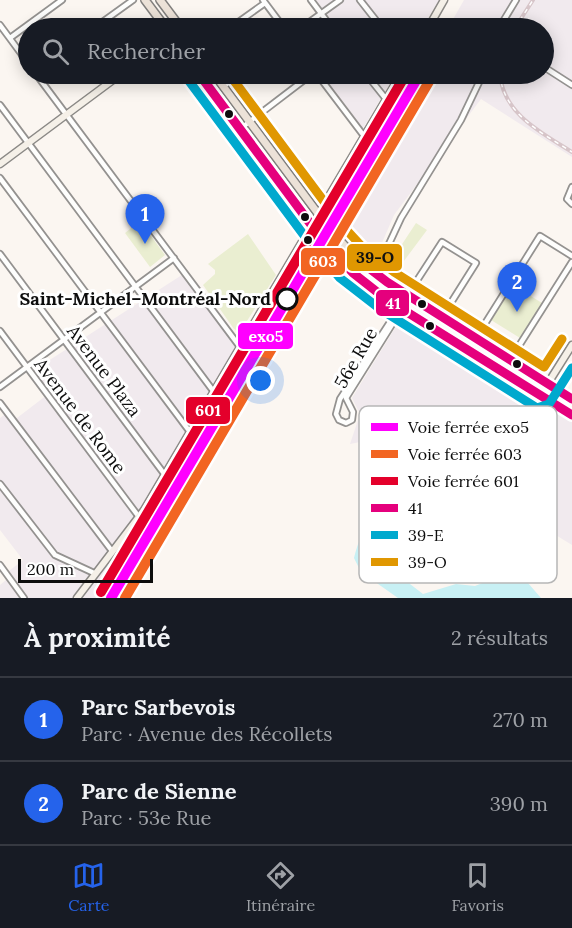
<!DOCTYPE html>
<html lang="fr">
<meta charset="utf-8">
<style>
body{margin:0;font-family:Lora,serif;background:#242831;color:#f1f3f6}
.scale{position:absolute;left:18px;bottom:15px;width:135px;box-sizing:border-box;padding-left:6px;border:3px solid #0d0d0d;border-top:0;font-size:16px;line-height:21px;white-space:nowrap;color:#0d0d0d;-webkit-text-stroke:4px #fff;paint-order:stroke}
.you{position:absolute;left:261px;top:381px;width:21px;height:21px;margin:-15px;border:4px solid #fff;border-radius:50%;background:#1a73e8;box-shadow:0 0 0 9px #1a73e833}
.badge{display:grid;place-items:center;width:39px;height:39px;border-radius:50%;background:#2563eb;color:#fff;font-size:20px;font-weight:700}
.pin{position:absolute;translate:-50% -50px;filter:drop-shadow(0 2px 3px #0008)}
.pin::after{content:'';position:absolute;top:32px;width:21px;height:18px;background:inherit;clip-path:polygon(0 0,100% 0,50% 100%)}
.list{margin:0;padding:0;list-style:none}
h2{display:flex;justify-content:space-between;align-items:center;height:78px;margin:0;padding:0 24px;font-size:26px}
h2 small{font-size:20px;font-weight:400;color:#9ea1a6}
.list li{display:grid;grid-template-columns:39px 1fr auto;gap:18px;align-items:center;box-sizing:border-box;height:84px;padding:0 24px;border-top:2px solid #363941}
.list b{display:block;font-size:22px;white-space:nowrap}
.list p{margin:0;font-size:20px;white-space:nowrap;color:#9ea1a6}
.list em{font-size:20px;font-style:normal;color:#9ea1a6}
.icon{flex:none;width:33px;height:33px;fill:none;stroke:currentColor;stroke-width:2;stroke-linecap:round;stroke-linejoin:round}
.map{position:relative;flex:none;width:572px;height:598px;overflow:hidden}
.search{position:absolute;background:#171b24;box-shadow:0 3px 15px #0003;left:18px;right:18px;top:18px;height:66px;display:flex;align-items:center;gap:15px;box-sizing:border-box;padding:0 21px;border-radius:33px;color:#9ea1a6;font-size:22px}
.sheet{height:246px;background:#171b24}
nav{display:flex;justify-content:space-around;align-items:center;box-sizing:border-box;height:84px;border-top:2px solid #363941;background:#171b24;font-size:16px;color:#9ea1a6}
nav a{display:grid;justify-items:center;gap:3px}
nav .on{color:#2563eb}
.map>svg:first-child{display:block}
.industrial{fill:#f1eaee}
.green{fill:#eaeed1}
.water{fill:#c8f0f4}
.lines{fill:none;stroke-linecap:round;stroke-linejoin:round}
.street-casing{stroke:#949290;stroke-width:8}
.secondary-casing{stroke:#8b8986;stroke-width:9}
.primary-casing{stroke:#817f7d;stroke-width:10}
.street{stroke:#fefefd;stroke-width:4.5}
.secondary{stroke:#f5f0e8;stroke-width:6}
.primary{stroke:#ece2d8;stroke-width:7}
.rail-casing{stroke:#d7c5c9;stroke-width:4}
.rail{stroke:#fff;stroke-width:1.5;stroke-dasharray:4.5;stroke-linecap:butt}
.bus-1-casing{stroke:#fff;stroke-width:14}
.bus-2-casing{stroke:#fff;stroke-width:14}
.bus-3-casing{stroke:#fff;stroke-width:14}
.bus-1{stroke:#e5007d;stroke-width:9}
.bus-2{stroke:#00a9ce;stroke-width:9}
.bus-3{stroke:#e09701;stroke-width:9}
.rail-1-casing{stroke:#fff;stroke-width:15}
.rail-2-casing{stroke:#fff;stroke-width:15}
.rail-3-casing{stroke:#fff;stroke-width:15}
.rail-1{stroke:#f0f;stroke-width:10}
.rail-2{stroke:#f26522;stroke-width:10}
.rail-3{stroke:#e4002b;stroke-width:10}
.bus-dot{fill:#0d0d0d;stroke:#fff;stroke-width:2}
.stop-dot{fill:#fff;stroke:#0d0d0d;stroke-width:3}
.labels{text-anchor:middle;stroke-width:6;stroke-linejoin:round;paint-order:stroke}
.stop-label{font-size:18px;font-weight:bold;fill:#0d0d0d;stroke:#fff;text-anchor:end}
.street-label{font-size:18px;fill:#0d0d0d;stroke:#fff}
.key{fill:#fff;stroke:#b6b6b6;stroke-width:1.5}
.key-label{font-size:16px;fill:#0d0d0d}
.line-badge{stroke:#fff;stroke-width:2}
.badge-label{font-size:16px;text-anchor:middle;font-weight:bold;fill:#fff}
.pale-badge-label{font-size:16px;text-anchor:middle;font-weight:bold;fill:#111}
</style>
<div class="map">
<svg width="572" height="598" viewBox="0 0 572 598">
<rect width="100%" height="100%" fill="#fbf6f1"/>
<path class="industrial" d="M316,0H439L422,28H337Z
M464,0H572V157L481,99L394,215L378,252L370,258L361,256L338,230L424,74H544V28H448Z
M322,74H396L363,128Z
M185,273L240,347L142,517L150,523L106,598H0V585L6,580L9,571L23,560L0,530V418L7,413L13,421L47,395L31,372Z
M404,318L572,420V545L411,446L375,439L350,444L360,414L352,398L400,320Z"/>
<path class="green" d="M140,221L165,255L150,267L125,233Z
M416,223L427,230L392,277L385,270Z
M248,234L276,275L240,332L234,329L203,285L215,274V270L208,264Z
M513,285L542,303L520,338L491,320Z"/>
<path class="water" d="M389,515L410,525L414,532L401,567L410,584L423,594L456,584L475,586L505,574L528,583L541,598H398L361,572L354,558C360,536 365,520 389,515Z"/>
<g class="lines">
<defs>
<path id="street" d="M263,0L284,28
M311,0L332,28
M360,0L382,28
M0,25L28,63
M94,28L133,0
M230,28L265,3
M301,28L340,0
M499,28L516,0
M10,38L62,0
M544,67L572,85
M36,74L240,347
M317,74L364,136
M366,74L386,99
M224,86L241,74
M0,105L214,392
M240,129L312,74
M0,178L190,432
M572,187L567,199L572,204
M0,254L165,475
M375,274L401,218L461,120L483,74
M396,313L393,323L346,398L353,412L352,420L346,423L339,420L336,414L340,399L442,242L476,263L442,317
M0,331L139,517
M476,338L540,236L572,256
M510,360L572,262
M0,387L174,258
M0,403L112,551
M0,484L55,555L94,573
M0,565L24,598"/>
<path id="secondary" d="M428,28L444,0
M0,164L121,74
M540,396L572,345
M77,598L144,510L401,74"/>
<path id="primary" d="M145,0L166,28
M160,0L181,28
M199,74L324,242L353,273L386,299L572,415
M214,74L331,231L358,260L387,282L572,399
M361,263L379,261"/>
</defs>
<use href="#street" class="street-casing"/>
<use href="#secondary" class="secondary-casing"/>
<use href="#primary" class="primary-casing"/>
<use href="#street" class="street"/>
<use href="#secondary" class="secondary"/>
<use href="#primary" class="primary"/>
<defs>
<path id="rail" d="M515,28L533,0
M500,74C503,114 542,133 572,152"/>
</defs>
<use href="#rail" class="rail-casing"/>
<use href="#rail" class="rail"/>
<defs>
<path id="bus-1" d="M199,74L324,242L353,273L386,299L572,415
M352,255L387,282L572,399"/>
<path id="bus-2" d="M189,81L306,238L340,278L380,309L537,408L549,404L572,368"/>
<path id="bus-3" d="M229,74L340,223L366,251L394,272L544,367L562,339"/>
</defs>
<use href="#bus-1" class="bus-1-casing"/>
<use href="#bus-2" class="bus-2-casing"/>
<use href="#bus-3" class="bus-3-casing"/>
<use href="#bus-1" class="bus-1"/>
<use href="#bus-2" class="bus-2"/>
<use href="#bus-3" class="bus-3"/>
<defs>
<path id="rail-1" d="M111,598L420,74"/>
<path id="rail-2" d="M125,598L430,80"/>
<path id="rail-3" d="M101,592L406,74"/>
</defs>
<use href="#rail-1" class="rail-1-casing"/>
<use href="#rail-2" class="rail-2-casing"/>
<use href="#rail-3" class="rail-3-casing"/>
<use href="#rail-1" class="rail-1"/>
<use href="#rail-2" class="rail-2"/>
<use href="#rail-3" class="rail-3"/>
</g>
<g class="bus-dot">
<circle cx="229" cy="114" r="5"/>
<circle cx="305" cy="217" r="5"/>
<circle cx="308" cy="240" r="5"/>
<circle cx="422" cy="304" r="5"/>
<circle cx="430" cy="326" r="5"/>
<circle cx="517" cy="364" r="5"/>
</g>
<circle class="stop-dot" cx="287" cy="299" r="10"/>
<g class="labels">
<g class="stop-label">
<text x="271" y="305">Saint-Michel–Montréal-Nord</text>
</g>
<g class="street-label">
<text transform="translate(356 358) rotate(-60)" y="6">56e Rue</text>
<text transform="translate(104 371) rotate(53)" y="6">Avenue Plaza</text>
<text transform="translate(80 416) rotate(53)" y="6">Avenue de Rome</text>
</g>
</g>
<rect x="359" y="406" width="198" height="177" rx="9" class="key"/>
<rect x="371" y="423" width="27" height="8" fill="#f0f"/>
<rect x="371" y="450" width="27" height="8" fill="#f26522"/>
<rect x="371" y="477" width="27" height="8" fill="#e4002b"/>
<rect x="371" y="504" width="27" height="8" fill="#e5007d"/>
<rect x="371" y="531" width="27" height="8" fill="#00a9ce"/>
<rect x="371" y="558" width="27" height="8" fill="#e09701"/>
<g class="key-label">
<text x="408" y="433">Voie ferrée exo5</text>
<text x="408" y="460">Voie ferrée 603</text>
<text x="408" y="487">Voie ferrée 601</text>
<text x="408" y="514">41</text>
<text x="408" y="541">39-E</text>
<text x="408" y="568">39-O</text>
</g>
<g class="line-badge">
<rect x="346" y="243" width="57" height="29" rx="6" fill="#e09701"/>
<rect x="300" y="247" width="46" height="29" rx="6" fill="#f26522"/>
<rect x="375" y="289" width="35" height="28" rx="6" fill="#e5007d"/>
<rect x="237" y="322" width="57" height="28" rx="6" fill="#f0f"/>
<rect x="185" y="396" width="46" height="29" rx="6" fill="#e4002b"/>
</g>
<g class="badge-label">
<text x="323" y="267">603</text>
<text x="393" y="309">41</text>
<text x="266" y="342">exo5</text>
<text x="208" y="416">601</text>
</g>
<g class="pale-badge-label">
<text x="375" y="263">39-O</text>
</g>
</svg>
<div class="scale">200 m</div>
<div class="you"></div>
<div class="pin badge" style="left:145px;top:244px">1</div>
<div class="pin badge" style="left:517px;top:312px">2</div>
<div class="search"><svg class="icon" aria-label="search" viewBox="0 0 24 24"><circle cx="10" cy="10" r="6"/><path d="M15 15l6 6"/></svg>Rechercher</div>
</div>
<section class="sheet">
<h2>À proximité<small>2 résultats</small></h2>
<ul class="list">
<li><span class="badge">1</span><div><b>Parc Sarbevois</b><p>Parc · Avenue des Récollets</p></div><em>270 m</em></li>
<li><span class="badge">2</span><div><b>Parc de Sienne</b><p>Parc · 53e Rue</p></div><em>390 m</em></li>
</ul>
</section>
<nav>
<a class="on"><svg class="icon" aria-label="map" viewBox="0 0 24 24"><path d="M3 6l6-2 6 2 6-2v14l-6 2-6-2-6 2zM9 4v14M15 6v14"/></svg>Carte</a>
<a><svg class="icon" aria-label="directions" viewBox="0 0 24 24"><path d="M12 3l9 9-9 9-9-9zM9 14v-3h6M13 9l2 2-2 2"/></svg>Itinéraire</a>
<a><svg class="icon" aria-label="saved" viewBox="0 0 24 24"><path d="M7 4h10v16l-5-4-5 4z"/></svg>Favoris</a>
</nav>
